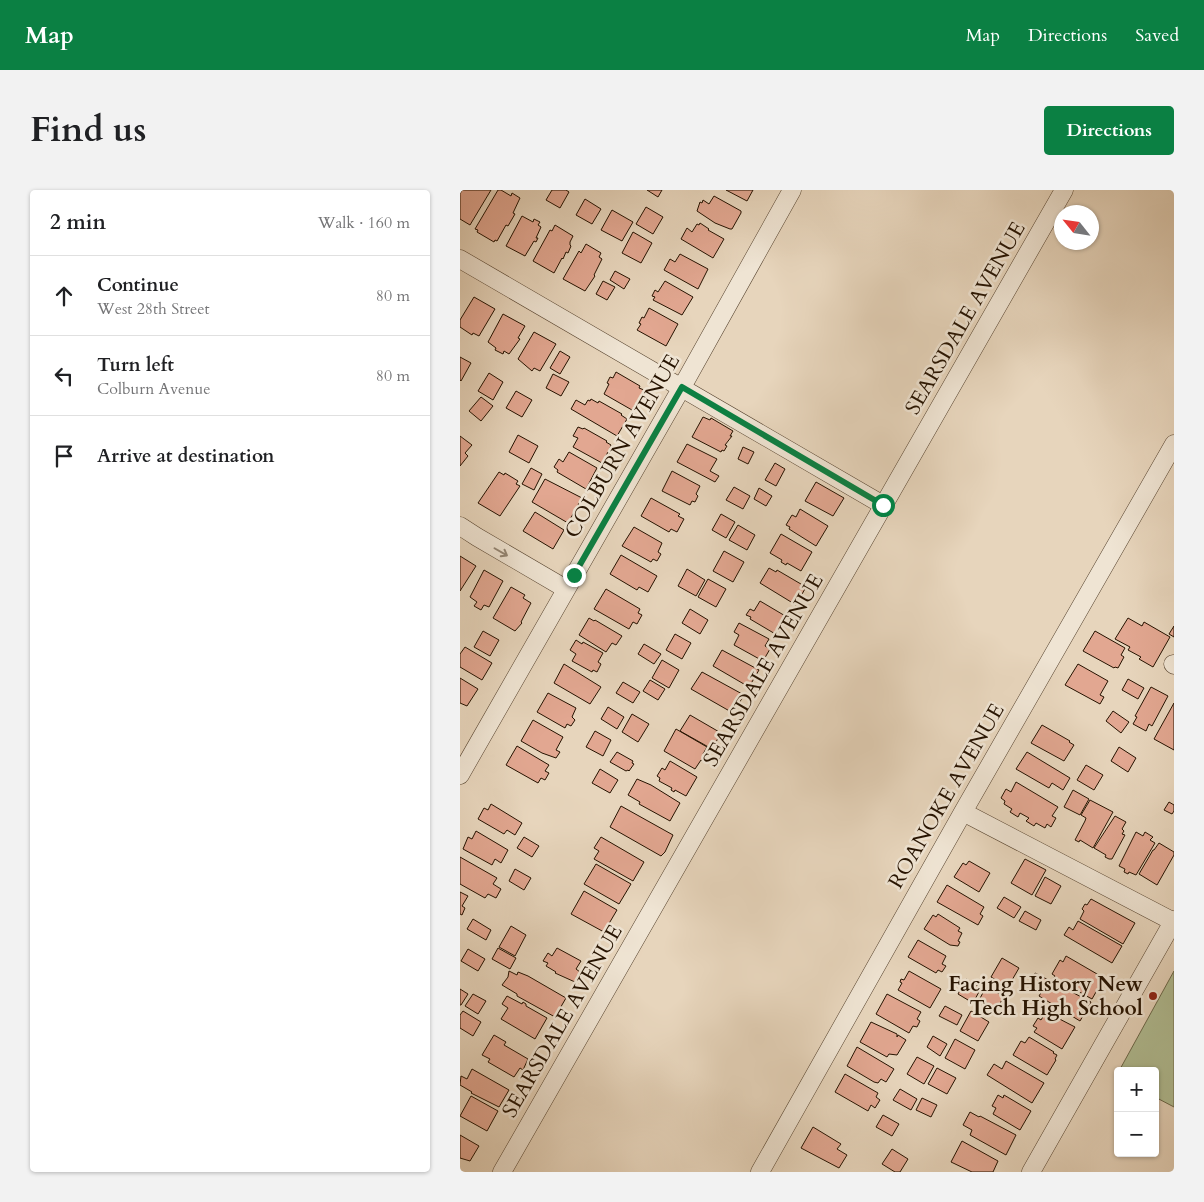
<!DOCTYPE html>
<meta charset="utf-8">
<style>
body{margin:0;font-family:Cardo,serif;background:#f2f2f2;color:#202124}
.controls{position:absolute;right:15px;bottom:15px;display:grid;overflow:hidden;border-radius:5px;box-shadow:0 1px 4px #0004}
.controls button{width:45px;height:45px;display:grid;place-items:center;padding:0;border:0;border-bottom:1px solid #e0e0e0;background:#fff;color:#202124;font:25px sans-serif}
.compass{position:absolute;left:594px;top:15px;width:45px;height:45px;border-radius:50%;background:#fff;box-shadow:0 1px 4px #0004;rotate:300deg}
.stop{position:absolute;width:15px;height:15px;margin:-11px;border:4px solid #0b8043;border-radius:50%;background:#fff}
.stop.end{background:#0b8043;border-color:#fff;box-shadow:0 1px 5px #0008}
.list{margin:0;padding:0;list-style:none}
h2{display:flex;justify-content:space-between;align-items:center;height:65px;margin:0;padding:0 20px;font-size:21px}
h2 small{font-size:16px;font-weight:400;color:#757577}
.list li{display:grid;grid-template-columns:32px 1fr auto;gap:15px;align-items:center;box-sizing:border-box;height:80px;padding:0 20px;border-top:1px solid #e0e0e0}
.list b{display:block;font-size:19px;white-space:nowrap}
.list p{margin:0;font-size:16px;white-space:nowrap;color:#757577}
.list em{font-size:16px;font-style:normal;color:#757577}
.icon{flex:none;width:28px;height:28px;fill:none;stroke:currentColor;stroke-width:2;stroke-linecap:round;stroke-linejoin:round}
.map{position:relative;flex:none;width:714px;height:982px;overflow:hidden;border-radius:5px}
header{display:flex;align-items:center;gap:30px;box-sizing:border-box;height:70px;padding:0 25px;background:#0b8043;color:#fff}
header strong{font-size:24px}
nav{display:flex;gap:28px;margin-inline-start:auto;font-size:18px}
.intro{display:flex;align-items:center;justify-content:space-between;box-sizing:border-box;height:120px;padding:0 30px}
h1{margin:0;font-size:35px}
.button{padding:12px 22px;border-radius:5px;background:#0b8043;color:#fff;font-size:18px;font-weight:700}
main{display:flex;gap:30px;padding:0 30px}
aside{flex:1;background:#fff;border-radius:5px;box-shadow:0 1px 4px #0004}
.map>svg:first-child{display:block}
.green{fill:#b1be94;stroke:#6b684a}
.building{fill:#e2a791;stroke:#251200}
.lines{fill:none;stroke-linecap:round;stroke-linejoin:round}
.street-casing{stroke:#56432f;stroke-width:19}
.street{stroke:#efe4d3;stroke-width:18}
.oneway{stroke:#948674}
.route{stroke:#0b8043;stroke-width:6}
.poi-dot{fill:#8f2418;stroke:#efe4d3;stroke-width:2}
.labels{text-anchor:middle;stroke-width:5;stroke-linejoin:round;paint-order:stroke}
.street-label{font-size:21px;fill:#251200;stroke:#efe4d3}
.poi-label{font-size:21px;font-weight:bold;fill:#251200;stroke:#efe4d3;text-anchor:end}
</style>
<header>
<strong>Map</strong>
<nav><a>Map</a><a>Directions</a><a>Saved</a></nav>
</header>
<div class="intro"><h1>Find us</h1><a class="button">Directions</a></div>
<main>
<aside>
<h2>2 min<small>Walk · 160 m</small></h2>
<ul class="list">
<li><svg class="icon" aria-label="ahead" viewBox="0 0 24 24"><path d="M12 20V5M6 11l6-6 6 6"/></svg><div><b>Continue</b><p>West 28th Street</p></div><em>80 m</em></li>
<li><svg class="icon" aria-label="left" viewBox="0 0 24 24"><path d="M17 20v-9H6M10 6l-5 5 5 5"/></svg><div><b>Turn left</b><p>Colburn Avenue</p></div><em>80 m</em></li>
<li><svg class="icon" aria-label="arrive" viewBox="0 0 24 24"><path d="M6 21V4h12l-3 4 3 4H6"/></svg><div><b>Arrive at destination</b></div></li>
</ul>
</aside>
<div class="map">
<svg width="714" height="982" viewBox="0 0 714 982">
<rect width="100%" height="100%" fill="#e7d5bc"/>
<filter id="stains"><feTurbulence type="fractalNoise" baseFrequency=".004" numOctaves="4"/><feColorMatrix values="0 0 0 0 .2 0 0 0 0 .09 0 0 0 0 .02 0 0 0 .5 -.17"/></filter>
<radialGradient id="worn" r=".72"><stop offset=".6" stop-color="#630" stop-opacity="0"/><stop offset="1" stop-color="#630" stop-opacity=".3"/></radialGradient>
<path class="green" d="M714,781V917L695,907V881H659Z"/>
<path class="building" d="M2,0H31L10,35L0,29V4Z
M38,0H41L51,6L52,3L60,8L53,23L55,24L48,36L46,35L37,51L35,50L34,52L17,42L18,40L15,39Z
M92,0H106L109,2L100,18L86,10Z
M187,0H202L198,7Z
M266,0H293L287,11Z
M254,6L281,21V23L272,39H270L255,33L237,21L240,12L242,13L243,10L249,14Z
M125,9L141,19L132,34L116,25Z
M186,17L203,27L193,44L176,34Z
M152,20L173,32L162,51L141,40Z
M62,26L73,32L74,29L80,32L78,35L81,37L76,48H78L76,52L74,51L65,66L46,56Z
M240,33L249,39L248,40L264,49L253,68L221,49L227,38L232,42L237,34L239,35Z
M95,35L113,46L110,52V55L111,56L108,63L106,62L103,69L102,68L94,83L73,71L90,40L92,41Z
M173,42L192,53L181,73L162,63Z
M126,54L141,63L139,67L142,69L134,85L135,86L125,101L103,89L119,61L121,63Z
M220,64L248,79L238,99L204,80L210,69L215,72Z
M155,81L170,89L164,99L150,90Z
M143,91L155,97L147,110L136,104Z
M205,91L233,107L222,125L193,110L195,107L192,106L195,100L198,102Z
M14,107L35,119L19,146L13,143L12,145L0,137V130Z
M189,118L218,134L206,156L177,140L181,134L179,133L182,127L184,128Z
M43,124L65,136L58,148L60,149L49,164L44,161L43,164L35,160L36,158L28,152Z
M74,142L96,154L80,181L74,178L72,181L58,169Z
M100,161L110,167L100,184L90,178Z
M0,167L11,173L1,191L0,190Z
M156,182L180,196L179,198L184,200L172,220L144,204L149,194L147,193L150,187L153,188Z
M29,183L43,192L33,210L18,201Z
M93,184L109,192L101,206L86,198Z
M56,201L72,210L62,227L46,218Z
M21,207L33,216L21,231L9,221Z
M131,209L138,213L139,211L162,224L161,225L167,229L157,246L111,219L116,210L125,215L128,210L130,211Z
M243,227L250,230L251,228L273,241L270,246H272L265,255L267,256L264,261L262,260L261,262L232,247Z
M118,237L123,239L124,238L147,251L146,252L151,255L150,258L152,259L150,264L148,262L142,273L113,257L118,248L113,246Z
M58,245L78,256L69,273L49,262Z
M0,246L12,255L5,263L8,266L0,276Z
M227,254L257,269L250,281L259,286L255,292L217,272Z
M283,257L294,262L288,274L278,269Z
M109,262L137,278L126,299L97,282L98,280L94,277L99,269L103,272Z
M315,273L325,279L316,296L305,290Z
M71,278L82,284L74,300L62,294Z
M212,281L240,296L236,304L238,306L235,312L232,311L230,315L202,301Z
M39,282L44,285L45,283L58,291L56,294L60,296L40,326L18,313Z
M85,289L122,308L108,333L72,312Z
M356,292L384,308L373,326L345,311Z
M274,297L290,306L283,319L266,310Z
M299,298L312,306L306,316L294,309Z
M191,308L220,324L218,326L224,329L217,342L211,339L209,342L181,326Z
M340,319L368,336L356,356L329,339L330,337L326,335L332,325L336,327Z
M75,322L104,340L93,359L63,341Z
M261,324L275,332L266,348L252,340Z
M278,335L295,345L287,360L269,350Z
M174,337L202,353L198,362L201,364L197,371L193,369L191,372L162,356Z
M321,344L352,362L341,381L327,373L326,375L321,372L322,370L310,363Z
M264,361L284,372L273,392L253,381Z
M161,365L197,386L188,402L179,397L177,400L150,384Z
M0,366L16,376L0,401Z
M309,378L316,382L317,380L346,397L336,415L300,393Z
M227,379L245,390L236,406L218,396Z
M24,380L43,391L29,417L24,415L21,420L14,416L17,412L10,407Z
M248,389L266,399L256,417L238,407Z
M51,397L65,405L63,408L71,413L61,432L62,433L55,441L33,428Z
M146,399L180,419L178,423L182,425L177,434L173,432L169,439L134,419Z
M300,411L327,427L317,445L290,429L291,427L286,425L290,419L294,421Z
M230,419L248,430L240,444L222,433Z
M129,428L134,431L135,430L162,446L156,455L152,453L146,462L119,445Z
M668,428L682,436L684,432L710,447L693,477L679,469L681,467L668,460L670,457L655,449Z
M279,433L309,449L305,456L310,459L303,471L274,455L279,445L274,442Z
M714,436V447L709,444Z
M23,441L39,450L30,466L14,457Z
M635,441L665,458L661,465L664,467L658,478L655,477L654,478L623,461Z
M215,444L231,453L222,469L206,460Z
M116,450L122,454L123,452L143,463L138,472L141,474L137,482L133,480L132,482L112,471L116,464L110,460Z
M184,454L201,464L194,474L178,464Z
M5,457L32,473L22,490L0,477V464Z
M262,460L299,480L289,497L253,476Z
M202,470L219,480L209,498L192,488Z
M104,474L141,497L130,514L94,493Z
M618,474L648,491L640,505L644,507L640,514L605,495Z
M242,482L284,505L273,523L231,499Z
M0,488L18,499L7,516L0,513Z
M668,489L684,498L678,509L662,500Z
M190,490L205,499L198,510L183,501Z
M163,492L180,502L173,513L156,503Z
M691,497L708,506L692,536L689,534L686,541L673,534L677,527L675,526Z
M88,503L116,518L112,527L115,530L111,536L107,534L105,538L77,522Z
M714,513V560L694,549Z
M148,517L164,527L157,539L141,529Z
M653,521L669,532L661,543L646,531Z
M172,524L189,534L178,552L162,542Z
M230,525L261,543L252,559L220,541Z
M73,530L103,547L96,560L100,562L96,568L82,563L61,551Z
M582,535L610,551L609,552L614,555L604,571L571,553Z
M216,539L247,557L243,564L246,565L243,571L241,570L235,579L204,561Z
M135,541L151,550L143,566L126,557Z
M57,556L89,575L85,581L89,583L85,590L81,588L78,593L46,575Z
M659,557L676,568L668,582L651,571Z
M157,562L173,571L172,573L174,574L169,581L168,580L166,581L150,572Z
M567,562L610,588L603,600L592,593L589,598L556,579Z
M210,571L237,587L226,606L215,600L214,602L211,600L212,598L199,591L200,588L197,586L202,578L205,580Z
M626,575L643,585L634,600L617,590Z
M140,579L158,590L150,603L132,593Z
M177,589L191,595L220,613L210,631L179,614L180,612L168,605Z
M556,592L598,617L592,626L596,628L591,637L587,634L585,638L576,633L574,636L566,631L569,628L560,623L558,627L550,622L552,619L544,614L545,611L541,608L546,599L551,602Z
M613,600L629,609L620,625L604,617Z
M630,610L653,622L633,658L620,650L619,652L615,650L625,631L626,628L621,625Z
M709,612L714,615V621L712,624L704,620Z
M31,614L62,633L55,645L47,640L44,644L18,629L24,618L28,620Z
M161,616L213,645L205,662L201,666L150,637Z
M655,626L666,632L662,639L664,641L662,644L665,645L652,669H649L645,667L646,665L634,658Z
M16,641L48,660L41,673L35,669L32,675L3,659L8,647L12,649Z
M676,642L683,646L685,642L693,647L690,650L695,653L676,685L669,682L668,684L664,682L665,679L659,676Z
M64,647L79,656L72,667L57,658Z
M141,647L184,672L173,691L134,669L139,661L134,658Z
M699,653L714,662V665L697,695L679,684L693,660H694Z
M0,667L37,688L33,694L41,699L36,708L28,704L25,708L0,694Z
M565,669L586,680L572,705L551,693Z
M509,671L530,683L519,702L494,687L503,673L506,675Z
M136,674L171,694L159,714L124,694Z
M55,679L71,688L64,700L49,691Z
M585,687L601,696L591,714L575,706Z
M487,695L524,717L520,724L523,726L518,735L477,712Z
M124,701L157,720L144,742L111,724Z
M0,702L8,706L2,716L5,718L2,725L0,724Z
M544,707L561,717L554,728L537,718Z
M631,709L675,733L663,754L620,729L624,721L622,719L625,714L627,715Z
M565,721L581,730L576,740L559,731Z
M478,724L500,738L498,741L502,743L498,751L500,752L498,756L490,755L464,739L473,725L476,727Z
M13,729L31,740L26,750L7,739Z
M618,731L662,756L652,773L604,745L609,737L613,740Z
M51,736L66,745L55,766L39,757Z
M458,750L486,766L482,774L486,776L482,782L478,780L476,783L448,767Z
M38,758L56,768L50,779L32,769Z
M97,758L121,771L116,779L120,782L115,792L95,783L96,782L86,776L88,773L83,771L88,763L92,766Z
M8,759L25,769L18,781L1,771Z
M606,766L644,788L632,809L594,788L595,786L592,784L600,770L603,772Z
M542,768L559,778L548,797L531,787Z
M49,781L57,785L58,782L68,786L106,808L95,827L57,806V804L42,795L48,787Z
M449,781L481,799L470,818L438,800L442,793L440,792L441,789L444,790Z
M575,783L631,812L620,831L579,806L582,801L569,794Z
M506,789L521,798L513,813L498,804Z
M526,797L544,806L536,821L518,812Z
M0,799L8,804L1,815H0Z
M13,804L26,811L18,824L5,816Z
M427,804L461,822L457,829L460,831L457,837L453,836L449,843L416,824Z
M47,806L62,814L63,812L66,814V816L87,828L75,849L41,829L48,818L42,814Z
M485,816L502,825L497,835L479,826Z
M3,821L21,832L13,846L0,838V825Z
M511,821L529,832L518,851L500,841Z
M586,822L615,837L602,859L574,842L577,838L573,836L578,828L581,830Z
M411,832L437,844V847L438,845L446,850L437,865L429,864L427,867L400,852Z
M34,845L46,852L44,855L68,869L63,880L60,878L54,887L28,872L30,869L22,865Z
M473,846L487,854L480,866L467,857Z
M569,847L594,862L593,863L597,865L595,869L596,870L587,885L553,865L561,851L565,853Z
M495,849L515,860L505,879L485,868Z
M397,857L434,879L426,892L421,889L418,893L414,892L387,876Z
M457,867L474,876L464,894L447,884Z
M546,871L584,893L572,913L527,885L534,874L542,879Z
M477,878L496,888L487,904L468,894Z
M12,879L49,900L39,917L11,903L12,902L0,895L1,886L7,889Z
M385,884L418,903L416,907L420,910L415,918L411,915L408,921L375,902Z
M440,899L457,909L451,920L433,910Z
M538,905L543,908L544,905L571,921L560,940L533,924L536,918L532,916Z
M11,906L38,921L27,941L0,926Z
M462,908L477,915L471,927L456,920Z
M510,922L519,927L520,926L556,945L546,965L510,945L512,940L503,935Z
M423,925L439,934L432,946L416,937Z
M353,937L381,954L377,959L387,965L379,978L341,958Z
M0,945L19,956L10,971L0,968Z
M502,951L538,971L533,982H512L491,972Z
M432,959L448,969L440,982H435L422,974Z"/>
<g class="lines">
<defs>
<path id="street" d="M0,69L423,315
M0,336L17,347L106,399
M713,474L714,475
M0,585L222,197L332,0
M503,622L714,732
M42,982L604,0
M300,982L503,622L714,254
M571,982L714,730"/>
</defs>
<use href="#street" class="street-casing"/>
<use href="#street" class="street"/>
</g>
<defs><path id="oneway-shaft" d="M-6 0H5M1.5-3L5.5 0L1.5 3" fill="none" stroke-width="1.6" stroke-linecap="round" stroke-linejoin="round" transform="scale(1.25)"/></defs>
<use class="oneway" href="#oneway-shaft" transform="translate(41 362) rotate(30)"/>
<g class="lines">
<path class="route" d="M114,385L222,197L423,315"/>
</g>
<circle class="poi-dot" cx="693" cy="806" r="5"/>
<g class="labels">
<g class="street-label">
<text transform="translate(505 128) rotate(-60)" y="7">SEARSDALE AVENUE</text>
<text transform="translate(162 256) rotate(-60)" y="7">COLBURN AVENUE</text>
<text transform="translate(303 480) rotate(-60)" y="7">SEARSDALE AVENUE</text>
<text transform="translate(486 606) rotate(-60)" y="7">ROANOKE AVENUE</text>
<text transform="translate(102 831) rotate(-60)" y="7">SEARSDALE AVENUE</text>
</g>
<g class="poi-label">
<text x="683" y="801">Facing History New<tspan x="683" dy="24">Tech High School</tspan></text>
</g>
</g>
<rect width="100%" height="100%" filter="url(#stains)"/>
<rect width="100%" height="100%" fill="url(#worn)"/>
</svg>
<div class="controls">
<button>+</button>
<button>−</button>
</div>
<svg class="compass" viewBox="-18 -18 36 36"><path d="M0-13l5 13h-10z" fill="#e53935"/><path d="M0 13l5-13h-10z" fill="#757577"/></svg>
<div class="stop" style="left:423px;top:315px"></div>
<div class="stop end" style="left:114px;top:385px"></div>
</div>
</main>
